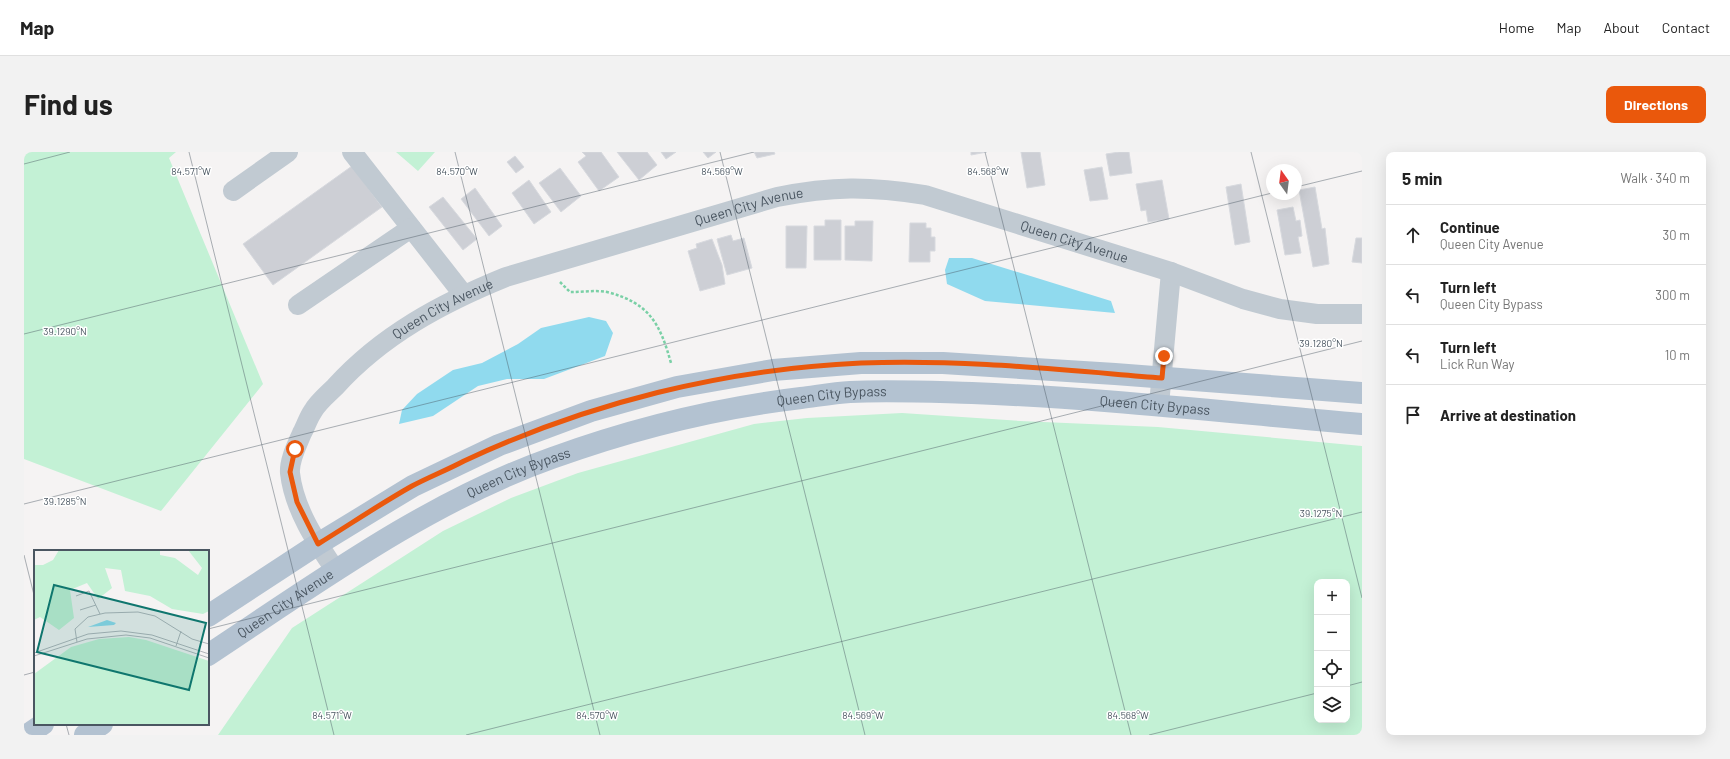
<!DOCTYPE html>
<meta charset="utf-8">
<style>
body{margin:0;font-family:Barlow,sans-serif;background:#f2f2f2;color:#222}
.controls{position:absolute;right:12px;bottom:12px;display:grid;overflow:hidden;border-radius:8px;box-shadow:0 4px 16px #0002}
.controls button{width:36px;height:36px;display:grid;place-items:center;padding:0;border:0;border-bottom:1px solid #e0e0e0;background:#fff;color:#222;font:20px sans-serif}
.compass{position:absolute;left:1242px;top:12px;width:36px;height:36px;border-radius:50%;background:#fff;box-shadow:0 4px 16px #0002;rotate:346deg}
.stop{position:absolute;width:12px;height:12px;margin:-9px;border:3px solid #ea580c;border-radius:50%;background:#fff}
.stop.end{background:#ea580c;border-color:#fff;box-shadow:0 1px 4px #0008}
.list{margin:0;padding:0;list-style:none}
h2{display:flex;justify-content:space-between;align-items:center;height:52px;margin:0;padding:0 16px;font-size:17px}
h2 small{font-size:13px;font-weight:400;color:#767676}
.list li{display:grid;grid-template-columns:26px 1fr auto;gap:12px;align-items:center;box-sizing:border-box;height:60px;padding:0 16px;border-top:1px solid #e0e0e0}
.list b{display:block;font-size:15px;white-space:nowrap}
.list p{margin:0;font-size:13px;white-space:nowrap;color:#767676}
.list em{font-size:13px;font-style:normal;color:#767676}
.icon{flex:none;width:22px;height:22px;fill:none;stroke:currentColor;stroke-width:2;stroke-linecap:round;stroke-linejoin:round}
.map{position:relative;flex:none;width:1338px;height:583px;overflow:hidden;border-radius:8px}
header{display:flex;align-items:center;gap:24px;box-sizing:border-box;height:56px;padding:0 20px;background:#fff;border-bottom:1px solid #e0e0e0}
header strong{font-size:19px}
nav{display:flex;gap:22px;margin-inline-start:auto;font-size:14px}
.intro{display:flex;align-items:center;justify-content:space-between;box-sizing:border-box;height:96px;padding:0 24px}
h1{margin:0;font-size:28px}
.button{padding:10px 18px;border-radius:8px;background:#ea580c;color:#fff;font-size:14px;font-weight:700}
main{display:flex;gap:24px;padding:0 24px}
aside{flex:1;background:#fff;border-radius:8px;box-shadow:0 4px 16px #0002}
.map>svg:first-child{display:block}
.green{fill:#c3f1d5;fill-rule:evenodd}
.water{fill:#90daee}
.building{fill:#cdcfd5;stroke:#d7d9de}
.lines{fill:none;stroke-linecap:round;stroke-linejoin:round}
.path{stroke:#7ad0a6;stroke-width:2.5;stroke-dasharray:3 2;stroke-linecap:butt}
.minor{stroke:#c1cad2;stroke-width:20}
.major{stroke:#b3c2d1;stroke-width:22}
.route{stroke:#ea580c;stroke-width:5}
.ticks{fill:none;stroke:#4a5661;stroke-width:1;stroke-opacity:0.45}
.labels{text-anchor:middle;stroke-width:3;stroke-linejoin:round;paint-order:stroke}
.street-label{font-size:14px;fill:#4a5661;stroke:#fff}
.inset-road{fill:none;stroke:#b1b4b9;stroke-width:1}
.view{fill:#0f766e;fill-opacity:0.15;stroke:#0f766e;stroke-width:2}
.inset-edge{fill:none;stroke:#4a5661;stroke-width:2}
.ticks-label{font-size:10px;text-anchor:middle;fill:#4a5661;stroke:#fff;stroke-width:3;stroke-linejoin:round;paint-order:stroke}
</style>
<header>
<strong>Map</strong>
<nav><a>Home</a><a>Map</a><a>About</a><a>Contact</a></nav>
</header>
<div class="intro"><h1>Find us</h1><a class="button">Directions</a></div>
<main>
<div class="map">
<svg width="1338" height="583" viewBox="0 0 1338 583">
<rect width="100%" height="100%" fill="#f5f3f3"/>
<path class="green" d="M0,0H152L145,6L239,232L137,359L0,307Z
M372,0H411L394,19Z
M878,261L996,269L1134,275L1338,294V583H194L268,476L419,379L487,346L554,321L730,272L783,266ZM1293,430H1323V568H1293Z"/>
<path class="water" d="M925,106H948L1087,149L1091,161L961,149L923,132L921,118Z
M565,165L582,169L589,181L581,204L520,227H483L454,234L409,264L375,272L378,258L393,242L429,218L458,211L494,192L517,176Z"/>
<path class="building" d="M558,0H577L595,25L575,39L554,10L562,4Z
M593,0H623L633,13L615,28Z
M637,0H652L642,7Z
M679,0H692L684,6Z
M730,0H750L751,2L733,6Z
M947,0H963L947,3Z
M997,0H1016L1021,33L1003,36Z
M1095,0H1105L1108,21L1086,24L1082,2Z
M491,4L500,15L492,21L483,10Z
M328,14L358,55L249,133L219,92Z
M1078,15L1084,47L1066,49L1060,18Z
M536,16L557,44L537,60L515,31Z
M505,28L527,60L510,72L488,41Z
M1138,28L1145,67L1124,70L1122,58L1117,59L1112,32Z
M1217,32L1226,90L1211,93L1202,35Z
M1291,35L1298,77L1301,76L1305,112L1289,115L1275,38Z
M451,36L478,74L465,84L437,47Z
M419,45L453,87L439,98L405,55Z
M1269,55L1272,69L1276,68L1278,84L1274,85L1277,101L1261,103L1253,58Z
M801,68H817V108H790V74H801Z
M831,69H849L848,109L821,108V74H831Z
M886,71H902V76H907V85H911V99H906V110H885Z
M762,74H783L782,116H762Z
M707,83L709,89L720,86L728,116L703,123L693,87Z
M1332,86H1338V111L1328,110Z
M688,87L698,113L701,132L676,139L664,99L673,96L672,92Z"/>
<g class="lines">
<path class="path" d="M536,130L546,140C558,140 572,138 583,140C626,151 636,172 647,211"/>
<g class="minor">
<path d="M328,0L439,142"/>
<path d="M209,39L264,0"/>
<path d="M274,153L387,76"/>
<path d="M1135,253L1147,120"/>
<path id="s1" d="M312,419C292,390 270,357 266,321C265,308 273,293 278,281C282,274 284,266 289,259C294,250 304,242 311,235C358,183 418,151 482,125L753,45C808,34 845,34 901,43L1147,120L1219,147L1256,157L1293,162H1338"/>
</g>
<g class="major">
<path d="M184,464L294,392L389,334L475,293L567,259L653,235L749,218L837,211H919L1091,222L1338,241"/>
<path id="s2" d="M184,503C293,431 404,350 528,306C608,277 693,256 777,246C793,244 810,241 826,240C866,238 908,240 948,241C1078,246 1208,261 1338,272"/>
<path d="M3,583L19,572"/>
<path d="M61,583L78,572"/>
</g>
</g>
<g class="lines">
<path class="route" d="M271,297L266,320L273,350L294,392C325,373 356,352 388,334C405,325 423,318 440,309C564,251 700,217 837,211C937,207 1038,218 1138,226L1140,204"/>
</g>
<path class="ticks" d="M165,0L310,583M431,0L576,583M696,0L841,583M961,0L1107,583M1227,0L1338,446M0,12L46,0M1272,35L1338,19M0,182L730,0M0,352L1248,41M0,403L11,447M184,477L1338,189M0,523L11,520M1323,534L1338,530M42,572L45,583M442,583L1338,360M1125,583L1293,541"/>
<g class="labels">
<g class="street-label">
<text dy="5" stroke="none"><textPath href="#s1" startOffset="667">Queen City Avenue</textPath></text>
<text dy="5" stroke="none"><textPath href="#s1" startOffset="1002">Queen City Avenue</textPath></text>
<text dy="5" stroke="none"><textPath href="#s1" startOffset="343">Queen City Avenue</textPath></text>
<text dy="5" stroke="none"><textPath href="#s2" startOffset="685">Queen City Bypass</textPath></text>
<text dy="5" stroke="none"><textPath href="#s2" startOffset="1009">Queen City Bypass</textPath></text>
<text dy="5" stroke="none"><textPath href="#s2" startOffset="361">Queen City Bypass</textPath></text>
<text dy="5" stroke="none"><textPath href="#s2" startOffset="93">Queen City Avenue</textPath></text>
</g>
</g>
<g transform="translate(10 398)">
<rect width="175" height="175" fill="#f5f3f3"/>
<path d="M25,0H126V5L141,8L164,25L168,18L154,0H175V61L169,64L138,59L116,46L91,41L87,20L71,18L78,38L64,49L53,33L36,40L40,68L25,80L6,67L0,70V15H9L19,10ZM95,87L112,90L175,111V175H0V124L37,97L65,89Z" fill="#c3f1d5"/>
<path d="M73,70L82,73L80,75L54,77Z" fill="#90daee"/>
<path class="inset-road" d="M42,46L55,41L66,64M46,60L62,55M43,92L41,79L54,67L71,63L104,62L121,66L158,89L175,94M142,96L147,81M0,103L54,84L87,81L118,85L175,104M0,106L53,89L92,85L116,88L175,108"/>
<path class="view" d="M20,35L172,73L155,140L3,102Z"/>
<rect width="175" height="175" class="inset-edge"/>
</g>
<g class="ticks-label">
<text x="167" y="23">84.571°W</text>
<text x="433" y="23">84.570°W</text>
<text x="698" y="23">84.569°W</text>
<text x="964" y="23">84.568°W</text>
<text x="41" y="183">39.1290°N</text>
<text x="1297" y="195">39.1280°N</text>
<text x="41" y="353">39.1285°N</text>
<text x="1297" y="365">39.1275°N</text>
<text x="308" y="567">84.571°W</text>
<text x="573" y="567">84.570°W</text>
<text x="839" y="567">84.569°W</text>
<text x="1104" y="567">84.568°W</text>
</g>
</svg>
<div class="controls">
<button>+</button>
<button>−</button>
<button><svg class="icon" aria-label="locate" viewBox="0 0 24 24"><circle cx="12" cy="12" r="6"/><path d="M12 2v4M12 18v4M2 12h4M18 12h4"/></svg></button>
<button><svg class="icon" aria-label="layers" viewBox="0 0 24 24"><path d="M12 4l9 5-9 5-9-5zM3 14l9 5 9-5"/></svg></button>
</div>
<svg class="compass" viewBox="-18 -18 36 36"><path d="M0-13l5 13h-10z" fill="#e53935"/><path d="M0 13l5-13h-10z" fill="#767676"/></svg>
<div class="stop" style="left:271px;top:297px"></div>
<div class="stop end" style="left:1140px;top:204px"></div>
</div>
<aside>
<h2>5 min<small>Walk · 340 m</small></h2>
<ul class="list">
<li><svg class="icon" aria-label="ahead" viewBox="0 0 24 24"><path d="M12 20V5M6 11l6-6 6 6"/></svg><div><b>Continue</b><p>Queen City Avenue</p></div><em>30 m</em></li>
<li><svg class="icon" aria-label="left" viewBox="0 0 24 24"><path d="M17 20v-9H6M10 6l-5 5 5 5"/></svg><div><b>Turn left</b><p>Queen City Bypass</p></div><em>300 m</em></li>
<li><svg class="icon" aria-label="left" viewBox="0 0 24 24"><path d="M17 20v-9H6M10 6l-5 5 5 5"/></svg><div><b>Turn left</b><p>Lick Run Way</p></div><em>10 m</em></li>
<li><svg class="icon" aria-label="arrive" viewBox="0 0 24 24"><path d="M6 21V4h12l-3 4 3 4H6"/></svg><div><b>Arrive at destination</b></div></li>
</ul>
</aside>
</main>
